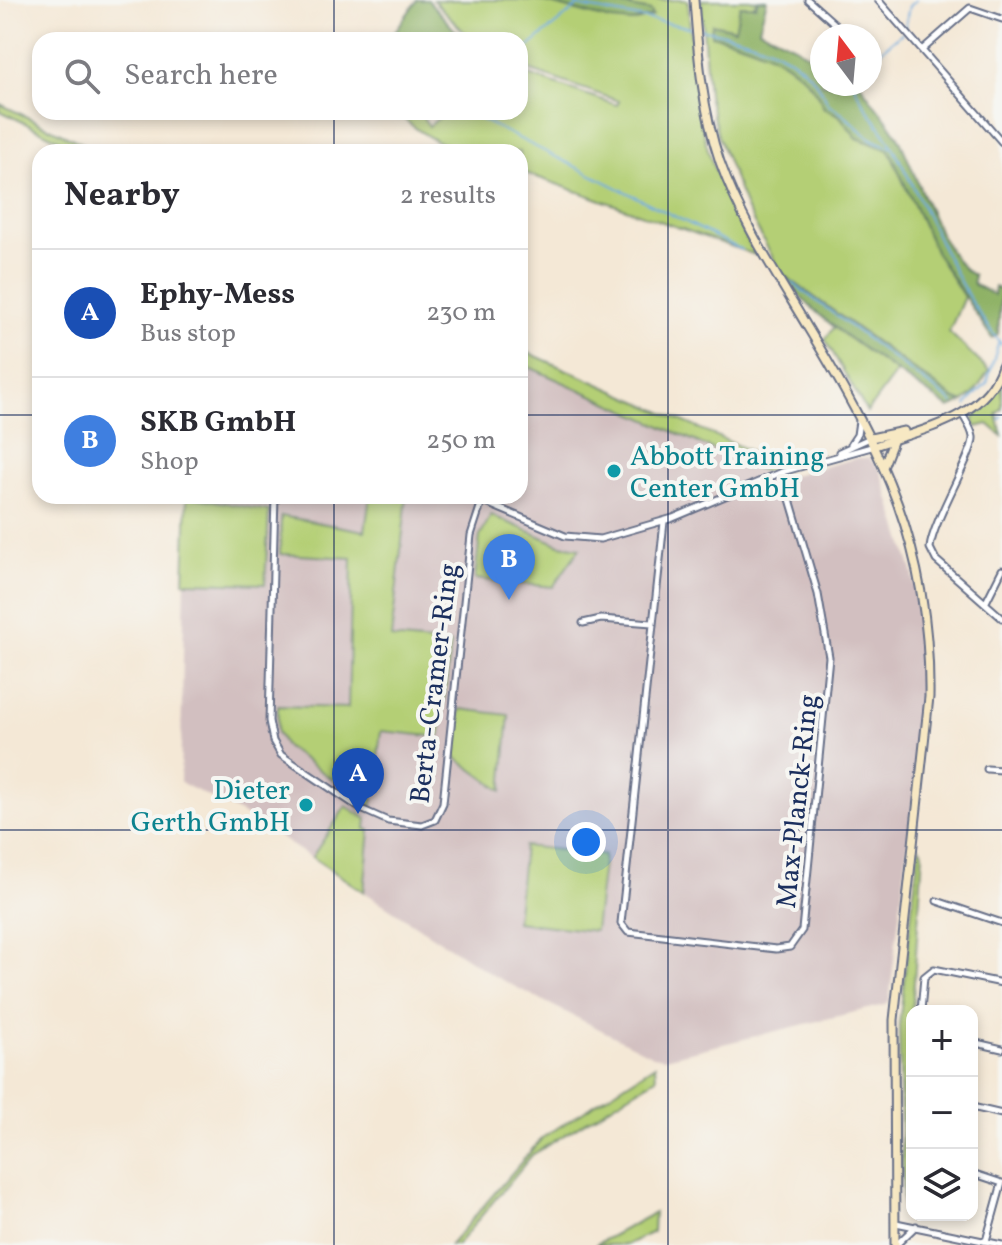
<!DOCTYPE html>
<meta charset="utf-8">
<style>
body{margin:0;font-family:Vollkorn,serif;background:#f2f2f3;color:#2b2b33}
.controls{position:absolute;right:24px;bottom:24px;display:grid;overflow:hidden;border-radius:16px;box-shadow:0 4px 12px #0003}
.controls button{width:72px;height:72px;display:grid;place-items:center;padding:0;border:0;border-bottom:2px solid #e1e1e2;background:#fff;color:#2b2b33;font:40px sans-serif}
.compass{position:absolute;left:810px;top:24px;width:72px;height:72px;border-radius:50%;background:#fff;box-shadow:0 4px 12px #0003;rotate:344deg}
.you{position:absolute;left:586px;top:842px;width:28px;height:28px;margin:-20px;border:6px solid #fff;border-radius:50%;background:#1a73e8;box-shadow:0 0 0 12px #1a73e833}
.badge{display:grid;place-items:center;width:52px;height:52px;border-radius:50%;background:#d1495b;color:#fff;font-size:26px;font-weight:700}
.pin{position:absolute;translate:-50% -66px;filter:drop-shadow(0 2px 4px #0008)}
.pin::after{content:'';position:absolute;top:42px;width:28px;height:24px;background:inherit;clip-path:polygon(0 0,100% 0,50% 100%)}
.list{margin:0;padding:0;list-style:none}
h2{display:flex;justify-content:space-between;align-items:center;height:104px;margin:0;padding:0 32px;font-size:34px}
h2 small{font-size:26px;font-weight:400;color:#7c7c81}
.list li{display:grid;grid-template-columns:52px 1fr auto;gap:24px;align-items:center;box-sizing:border-box;height:128px;padding:0 32px;border-top:2px solid #e1e1e2}
.list b{display:block;font-size:30px;white-space:nowrap}
.list p{margin:0;font-size:26px;white-space:nowrap;color:#7c7c81}
.list em{font-size:26px;font-style:normal;color:#7c7c81}
.icon{flex:none;width:44px;height:44px;fill:none;stroke:currentColor;stroke-width:2;stroke-linecap:round;stroke-linejoin:round}
.map{position:relative;flex:none;width:1002px;height:1245px;overflow:hidden}
.search{position:absolute;background:#fff;box-shadow:0 4px 12px #0003;left:32px;top:32px;width:496px;height:88px;display:flex;align-items:center;gap:20px;box-sizing:border-box;padding:0 28px;border-radius:24px;color:#7c7c81;font-size:30px}
.panel{position:absolute;background:#fff;box-shadow:0 4px 12px #0003;left:32px;top:144px;width:496px;height:360px;border-radius:24px}
.map>svg:first-child{display:block}
.industrial{fill:#d2bfc0}
.green{fill:#b4cf75;stroke:#687f6a;stroke-width:2}
.forest{fill:#8fb266;stroke:#557062;stroke-width:2}
.lines{fill:none;stroke-linecap:round;stroke-linejoin:round}
.stream{stroke:#6dabdf;stroke-width:2}
.minor-casing{stroke:#677088;stroke-width:9}
.secondary-casing{stroke:#677088;stroke-width:11}
.minor{stroke:#fff;stroke-width:5}
.secondary{stroke:#f7e8c3;stroke-width:7}
.grid{fill:none;stroke:#1b2f5e;stroke-width:2;stroke-opacity:0.55}
.culture-dot{fill:#0f9aa8;stroke:#f6f6f2;stroke-width:3}
.labels{text-anchor:middle;stroke-width:8;stroke-linejoin:round;paint-order:stroke}
.culture-label{font-size:28px;fill:#0d838f;stroke:#f6f6f2;text-anchor:start}
.street-label{font-size:28px;fill:#1b2f5e;stroke:#f6f6f2}
</style>
<div class="map">
<svg width="1002" height="1245" viewBox="0 0 1002 1245">
<rect width="100%" height="100%" fill="#f6f6f2"/>
<filter id="ink" filterUnits="userSpaceOnUse"><feTurbulence type="fractalNoise" baseFrequency=".0125" numOctaves="2"/><feDisplacementMap in="SourceGraphic" scale="16" xChannelSelector="R" yChannelSelector="G"/><feConvolveMatrix kernelMatrix="1 2 1 2 8 2 1 2 1" color-interpolation-filters="sRGB"/></filter>
<filter id="wash" filterUnits="userSpaceOnUse"><feTurbulence type="fractalNoise" baseFrequency=".006" numOctaves="4" result="noise"/><feDisplacementMap in="SourceGraphic" scale="32" xChannelSelector="R" yChannelSelector="G"/><feGaussianBlur stdDeviation="1.8" result="paint"/><feColorMatrix in="noise" values="0 0 0 0 0 0 0 0 0 0 0 0 0 0 0 0 0 1.4 0 .05"/><feComposite in="paint" operator="in"/></filter>
<g filter="url(#wash)">
<rect width="100%" height="100%" fill="#f4e8d6"/>
<path class="industrial" d="M520,363L764,472L774,480L857,458H869L881,471L913,574L922,662L919,749L889,1001L884,1005L665,1058L653,1056L496,977L248,817L180,782L187,496H520Z"/>
<path class="green" d="M433,0H536L633,22L645,16L628,4L611,6L595,0H688C692,51 694,103 709,153C720,189 738,222 755,255L520,171V152C462,152 440,152 396,112H419L429,126L446,112H520V72L617,105L619,101L520,67V40H472Z
M701,0H758L735,29L712,35C756,45 806,63 824,108L839,115L857,138L889,150L936,253L964,297L949,332L989,371L973,395L963,402L953,398L781,273L746,208L718,136L708,95Z
M0,104L100,152H84L0,111Z
M835,326L898,370L867,412L825,339Z
M520,349L777,463L778,467L764,472L520,363Z
M1002,381V409L997,414L1002,436L988,424L976,427L973,420Z
M187,496L269,511L265,584L184,582Z
M370,496H407L391,638L451,644L440,737L381,731L372,807L285,746L277,732L278,706L348,708L352,558L280,554L281,516L365,531Z
M491,515L560,545L580,548L553,587L475,579L480,536Z
M460,709L509,715L502,791L455,757Z
M346,806L367,819L366,829L370,830L364,892L312,857Z
M524,846L604,855L595,931L516,922Z
M919,847L923,852L912,1011L914,1218L903,1207L899,1026Z
M655,1065L656,1078L532,1155L457,1245H450L542,1138Z
M654,1213L653,1232L626,1245H595Z"/>
<path class="forest" d="M417,0H428L461,37L455,40H389Z
M536,0H595L651,11L653,16L633,22L611,20Z
M758,0H767L759,29L795,46L822,64V84H861C870,102 887,116 897,135C915,168 942,262 974,275L973,284L994,295L995,287L1001,290L998,334L992,338L936,253L889,150L857,138L839,115L824,108C806,63 756,45 711,35L712,24L735,29L740,6H756Z
M781,273L953,398L963,402L949,408C899,371 814,323 781,273Z"/>
<g class="lines">
<path class="stream" d="M566,0L582,7L693,28
M905,27L909,6L916,0
M700,29C750,38 809,53 828,104C858,120 858,140 893,147
M520,54L578,6
M870,60L902,33
M854,84C863,109 880,123 892,146C929,211 953,286 1002,345
M466,112L742,250
M791,282L953,403
M966,405L987,383L999,341
M1000,419L1002,417"/>
</g>
</g>
<g filter="url(#ink)">
<g class="lines">
<defs>
<path id="minor" d="M808,0L835,24L842,36
M878,0L1002,142
M922,50L970,8L1002,19
M962,414C966,421 972,429 973,437C975,452 933,520 930,548L936,560L1002,618
M851,444L857,435L859,421
M839,452L870,438
M275,496L269,721L273,741L281,755L361,809L388,821L422,825L435,820L443,803L471,535L482,501
M470,496L565,536L600,539L673,518L782,472L875,446
M664,522L621,923L628,932L776,949L790,947L802,930L829,657L818,594L782,472
M986,602L1002,570
M583,623L601,619L652,623
M987,769L1002,770
M937,901L1002,923
M921,1011L924,977L934,969L1002,983
M972,1042L1002,1049
M972,1107L1002,1114
M972,1173L1002,1183
M896,1223L1002,1245
M986,1241L1002,1183
M896,1245L916,1226"/>
<path id="secondary" d="M694,0C698,55 702,109 720,162C741,221 776,274 808,328C883,452 931,548 929,697L894,1020L895,1245
M871,438L904,431
M875,446C922,429 985,419 1002,366
M884,465L894,439"/>
</defs>
<use href="#minor" class="minor-casing"/>
<use href="#secondary" class="secondary-casing"/>
<use href="#minor" class="minor"/>
<use href="#secondary" class="secondary"/>
</g>
</g>
<path class="grid" d="M334,0V40M668,0V1245M334,112V152M0,415H40M520,415H1002M334,496V1245M0,830H1002"/>
<g class="culture-dot">
<circle cx="614" cy="471" r="8"/>
<circle cx="306" cy="805" r="8"/>
</g>
<g class="labels">
<g class="culture-label">
<text x="630" y="465">Abbott Training<tspan x="630" dy="32">Center GmbH</tspan></text>
<text x="290" y="799" text-anchor="end">Dieter<tspan x="290" dy="32">Gerth GmbH</tspan></text>
</g>
<g class="street-label">
<text transform="translate(433 683) rotate(-83)" y="10">Berta-Cramer-Ring</text>
<text transform="translate(796 801) rotate(-84)" y="10">Max-Planck-Ring</text>
</g>
</g>
</svg>
<div class="controls">
<button>+</button>
<button>−</button>
<button><svg class="icon" aria-label="layers" viewBox="0 0 24 24"><path d="M12 4l9 5-9 5-9-5zM3 14l9 5 9-5"/></svg></button>
</div>
<svg class="compass" viewBox="-18 -18 36 36"><path d="M0-13l5 13h-10z" fill="#e53935"/><path d="M0 13l5-13h-10z" fill="#7c7c81"/></svg>
<div class="you"></div>
<div class="pin badge" style="left:358px;top:814px;background:#1a4fb4">A</div>
<div class="pin badge" style="left:509px;top:600px;background:#3f7fe0">B</div>
<div class="search"><svg class="icon" aria-label="search" viewBox="0 0 24 24"><circle cx="10" cy="10" r="6"/><path d="M15 15l6 6"/></svg>Search here</div>
<section class="panel">
<h2>Nearby<small>2 results</small></h2>
<ul class="list">
<li><span class="badge" style="background:#1a4fb4">A</span><div><b>Ephy-Mess</b><p>Bus stop</p></div><em>230 m</em></li>
<li><span class="badge" style="background:#3f7fe0">B</span><div><b>SKB GmbH</b><p>Shop</p></div><em>250 m</em></li>
</ul>
</section>
</div>
